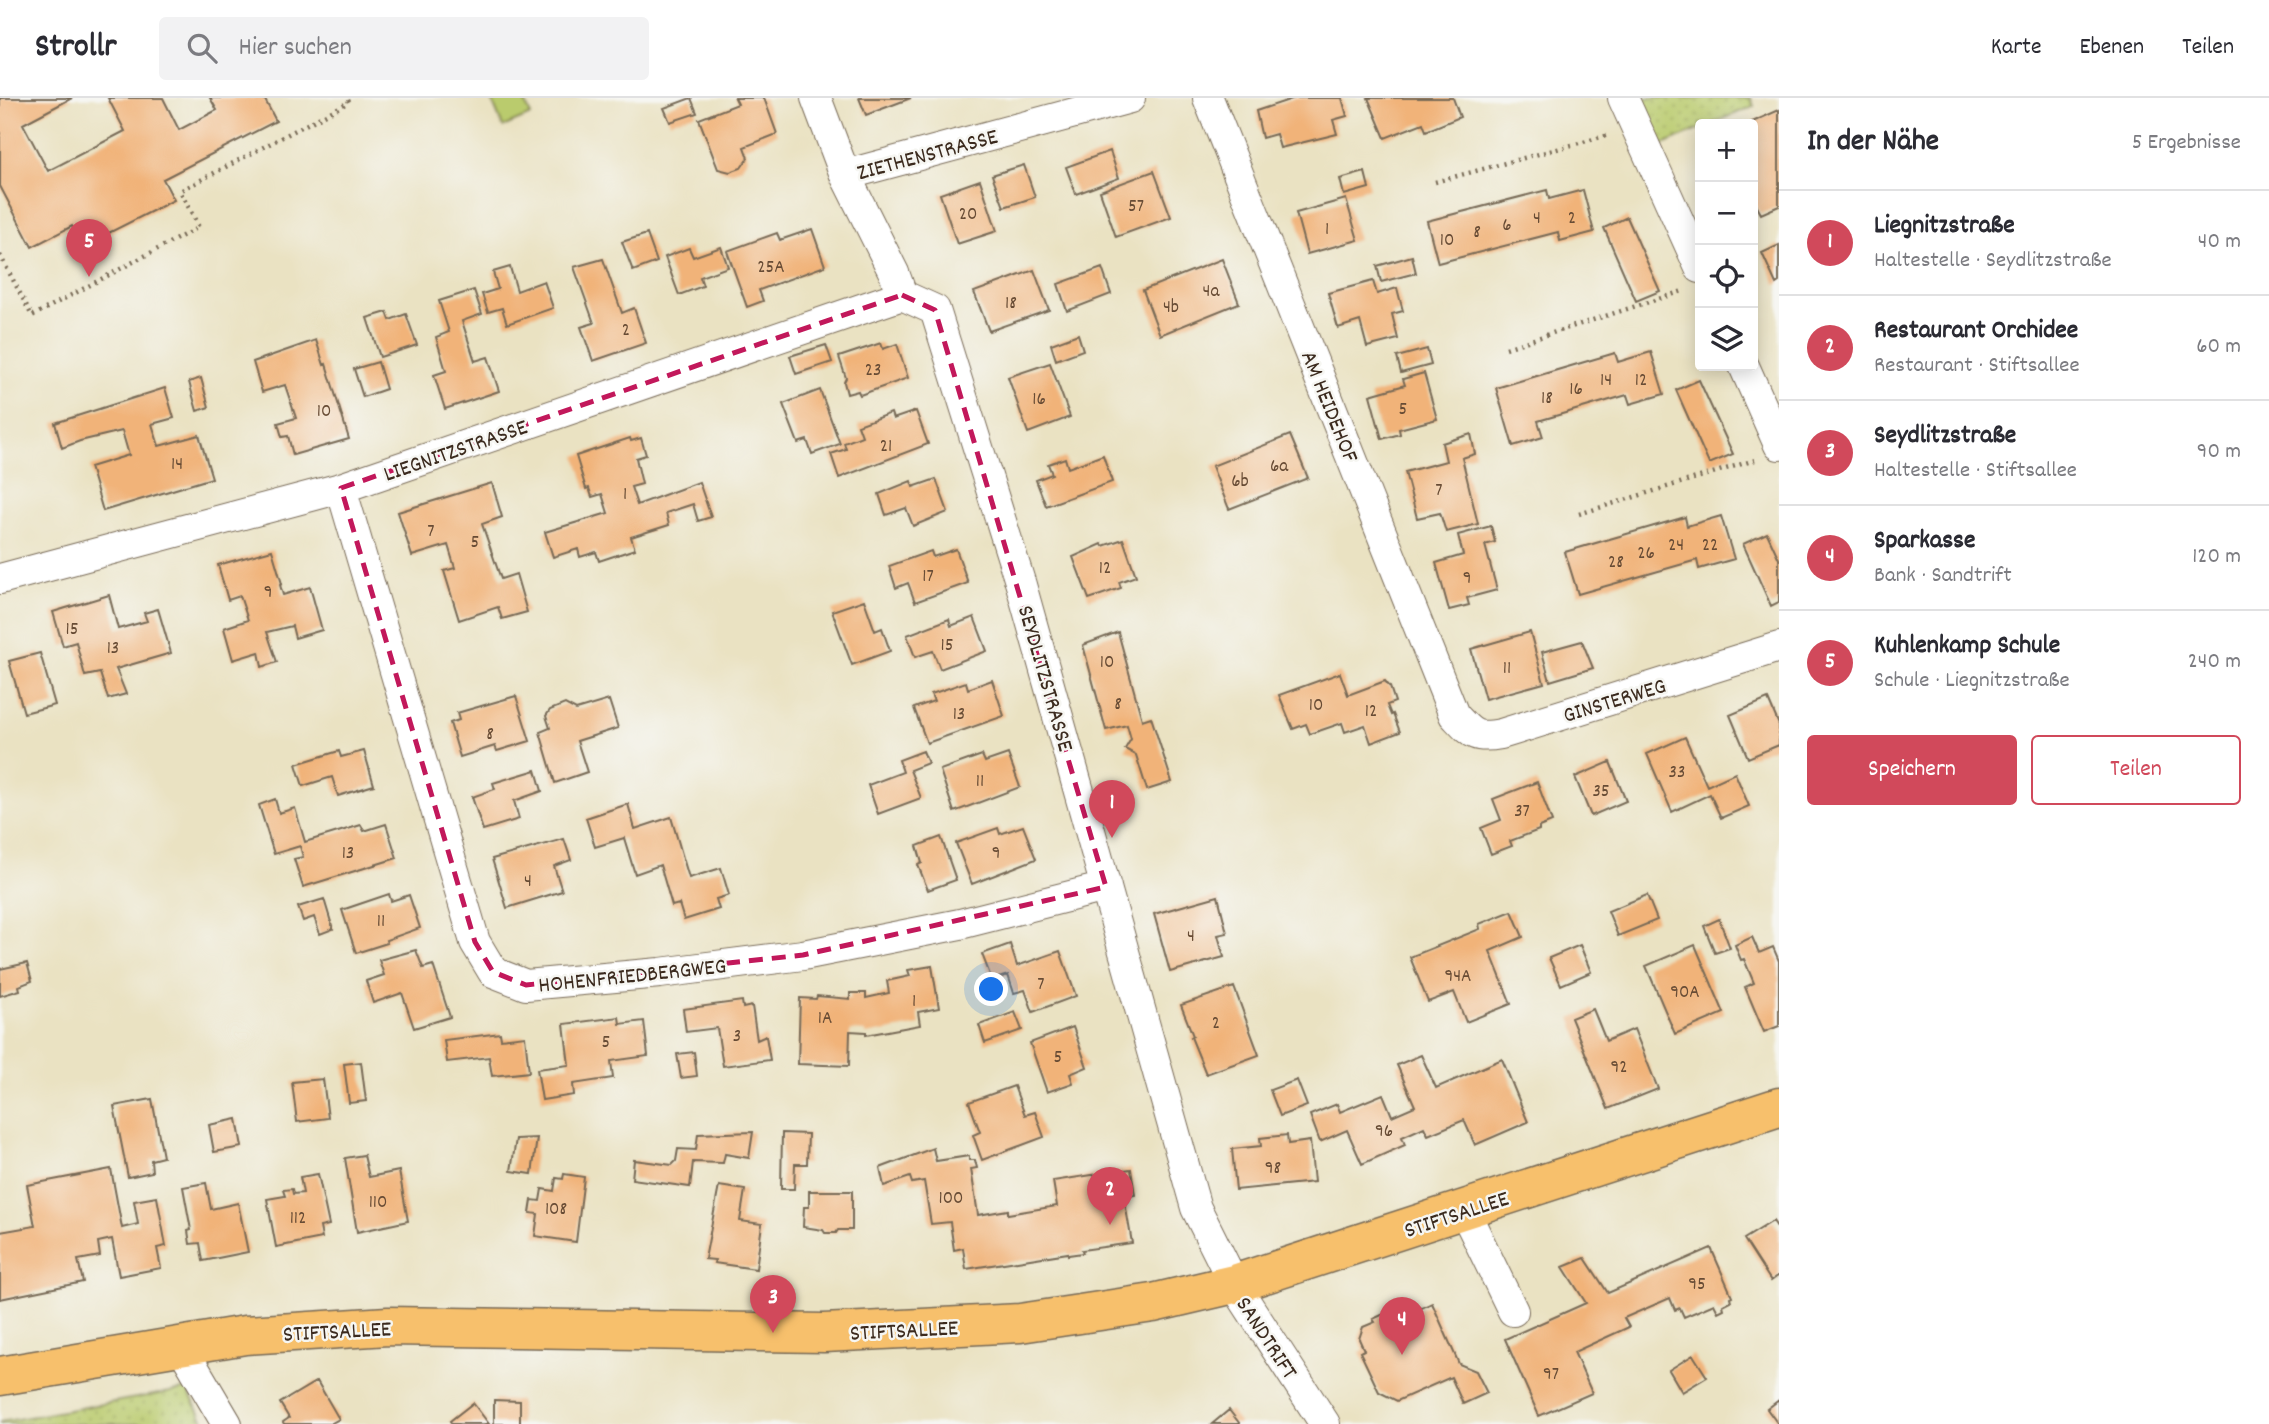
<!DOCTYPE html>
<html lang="de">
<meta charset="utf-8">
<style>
body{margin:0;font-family:Dekko,sans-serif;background:#f2f2f3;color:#2b2b33}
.controls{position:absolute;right:21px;top:21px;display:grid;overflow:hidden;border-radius:7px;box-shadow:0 4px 18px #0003}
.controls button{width:63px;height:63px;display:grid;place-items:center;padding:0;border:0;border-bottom:2px solid #e1e1e2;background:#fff;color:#2b2b33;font:35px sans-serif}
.you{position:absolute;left:992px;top:892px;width:24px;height:24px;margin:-18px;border:5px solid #fff;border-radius:50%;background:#1a73e8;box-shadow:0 0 0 10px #1a73e833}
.badge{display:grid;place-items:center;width:46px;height:46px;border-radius:50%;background:#d1495b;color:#fff;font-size:23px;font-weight:700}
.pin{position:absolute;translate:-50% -58px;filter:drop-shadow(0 2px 4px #0008)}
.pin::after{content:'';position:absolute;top:37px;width:24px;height:21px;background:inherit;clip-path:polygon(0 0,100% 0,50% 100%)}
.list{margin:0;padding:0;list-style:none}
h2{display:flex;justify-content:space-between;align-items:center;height:91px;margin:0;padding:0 28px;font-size:30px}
h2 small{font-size:23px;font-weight:400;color:#7c7c81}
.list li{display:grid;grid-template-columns:46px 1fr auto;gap:21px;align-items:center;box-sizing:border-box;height:105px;padding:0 28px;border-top:2px solid #e1e1e2}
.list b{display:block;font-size:26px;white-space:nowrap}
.list p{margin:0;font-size:23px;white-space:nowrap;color:#7c7c81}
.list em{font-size:23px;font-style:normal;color:#7c7c81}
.actions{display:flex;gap:14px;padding:21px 28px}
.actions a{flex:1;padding:16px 0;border:2px solid #d1495b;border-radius:7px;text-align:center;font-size:24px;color:#d1495b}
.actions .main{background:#d1495b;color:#fff}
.icon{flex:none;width:38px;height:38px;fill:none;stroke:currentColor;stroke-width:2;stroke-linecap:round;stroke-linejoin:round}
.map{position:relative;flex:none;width:1779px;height:1326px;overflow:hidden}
header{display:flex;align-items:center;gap:42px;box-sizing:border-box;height:98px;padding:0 35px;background:#fff;border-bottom:2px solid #e1e1e2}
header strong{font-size:33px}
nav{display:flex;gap:38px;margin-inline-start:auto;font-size:24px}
.search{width:490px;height:63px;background:#f2f2f3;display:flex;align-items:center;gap:18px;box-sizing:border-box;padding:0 24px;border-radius:7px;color:#7c7c81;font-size:26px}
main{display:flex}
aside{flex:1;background:#fff}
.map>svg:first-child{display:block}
.park{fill:url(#park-dots);stroke:#7a7a46;stroke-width:2}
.pitch{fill:#bacb6d;stroke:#7a7a46;stroke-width:2}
.building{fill:#f1b379}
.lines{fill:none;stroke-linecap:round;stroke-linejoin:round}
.minor-casing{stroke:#786a57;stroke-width:32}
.major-casing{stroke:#786a57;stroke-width:41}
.path{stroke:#786a57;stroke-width:4.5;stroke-dasharray:2 5;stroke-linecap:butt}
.minor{stroke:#fff;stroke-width:30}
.major{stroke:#f7c06c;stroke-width:38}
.marked{fill:none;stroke:#c2185b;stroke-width:5;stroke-dasharray:14 9;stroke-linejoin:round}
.labels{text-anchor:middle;stroke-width:5;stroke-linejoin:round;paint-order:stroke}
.number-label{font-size:19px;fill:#684c35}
.street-label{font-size:23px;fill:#3b2a1e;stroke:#f6f6f2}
</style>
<header>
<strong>Strollr</strong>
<div class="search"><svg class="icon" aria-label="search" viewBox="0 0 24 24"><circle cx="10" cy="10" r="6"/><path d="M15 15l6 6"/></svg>Hier suchen</div>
<nav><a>Karte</a><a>Ebenen</a><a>Teilen</a></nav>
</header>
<main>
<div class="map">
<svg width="1779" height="1326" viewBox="0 0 1779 1326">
<defs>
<pattern id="park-dots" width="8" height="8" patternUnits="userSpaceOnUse" patternTransform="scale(1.75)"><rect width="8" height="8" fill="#bacb6d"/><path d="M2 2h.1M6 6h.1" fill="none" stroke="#a1ae5e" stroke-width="1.8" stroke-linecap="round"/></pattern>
</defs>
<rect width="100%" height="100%" fill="#f6f6f2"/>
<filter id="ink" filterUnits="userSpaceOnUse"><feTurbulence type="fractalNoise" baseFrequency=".0143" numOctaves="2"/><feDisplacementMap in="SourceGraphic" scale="14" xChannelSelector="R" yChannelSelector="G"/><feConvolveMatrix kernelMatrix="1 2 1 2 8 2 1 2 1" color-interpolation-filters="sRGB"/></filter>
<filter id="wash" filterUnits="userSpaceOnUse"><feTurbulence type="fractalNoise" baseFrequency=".00686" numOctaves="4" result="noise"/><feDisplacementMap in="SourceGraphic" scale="28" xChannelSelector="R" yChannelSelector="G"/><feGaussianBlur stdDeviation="1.57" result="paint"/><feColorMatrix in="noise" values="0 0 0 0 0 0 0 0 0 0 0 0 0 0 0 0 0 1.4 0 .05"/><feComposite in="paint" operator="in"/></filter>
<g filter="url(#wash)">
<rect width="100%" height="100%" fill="#eae2c2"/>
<path class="park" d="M1632,0H1750L1754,8L1711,26H1700V31L1656,50Z
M187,1291L206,1326H0V1324Z"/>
<path class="pitch" d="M491,0H523L531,17L503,29Z"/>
<g id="blocks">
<path class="building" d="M0,0H72L23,26L48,73L125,33L108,0H163L179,32L217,12L210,0H264L276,23L163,81L174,102L83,148L72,128L32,149L0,88Z
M691,0L697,15L670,24L664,10Z
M735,0H764L777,36L744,49L748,60L741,70L730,74L718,71L699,21L738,6Z
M859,0H911L866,17Z
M1295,0H1342L1347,18L1333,22L1337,36L1280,50L1276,36L1262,40L1256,13Z
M1368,0H1453L1460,19L1426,33L1423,25L1385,40Z
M1779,12V108L1761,116L1753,101V26H1748Z
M1110,53L1119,80L1076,96L1066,69Z
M1024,67L1035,99L1004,109L992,77Z
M1154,73L1171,119L1116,139L1100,93Z
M1365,74L1369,90L1344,97L1340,81Z
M980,82L997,133L957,146L940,96Z
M1547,92L1549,101L1583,92L1594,134L1560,143L1558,134L1438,165L1427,123Z
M1346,101L1358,142L1307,156L1296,115Z
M1627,119L1660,193L1636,203L1604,130Z
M812,131L825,168L759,192L763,203L747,209L727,153L777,135L780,142Z
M647,136L657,164L633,173L622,144Z
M1779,147V184L1776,186L1762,155Z
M721,149L728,169L700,179L703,188L679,197L665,159L689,150L693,159Z
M1412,158L1416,175L1381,184L1377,168Z
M603,161L622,215L634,210L646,245L593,263L581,229L594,225L574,169Z
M1222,161L1239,205L1160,237L1143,192Z
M510,169L517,193L544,183L553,210L507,226L502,210L488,214L482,196L498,191L493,174Z
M1102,170L1111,196L1067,213L1058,186Z
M1034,172L1049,212L989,233L974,194Z
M1373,183L1377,196L1397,190L1403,213L1392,216L1398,241L1367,249L1360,223L1338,230L1328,195Z
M474,192L482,216L462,223L475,263L488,259L499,293L445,311L434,277L446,273L436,239L449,234L439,203Z
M387,214L390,222L406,216L417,247L380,259L367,220Z
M1078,236L1083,252L1056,262L1051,246Z
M316,242L324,267L326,266L349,341L293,357L288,338L282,339L278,325L296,320L285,287L262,294L253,264Z
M881,245L883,251L897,246L908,280L860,297L858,293L847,296L844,284L846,280L839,259Z
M826,247L832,264L796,276L790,258Z
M1427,251L1431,267L1401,275L1397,259Z
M1651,254L1664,296L1630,306L1627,297L1538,323L1543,339L1513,348L1496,290L1615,255L1618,264Z
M378,264L386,291L363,299L354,271Z
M1050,265L1070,319L1028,335L1008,279Z
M1424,275L1437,321L1399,331L1400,336L1382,341L1370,297L1405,287L1403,281Z
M201,280L209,309L197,313L189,284Z
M1699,282L1733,356L1709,366L1676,292Z
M165,290L174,320L152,326L159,348L199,337L212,380L103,413L90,369L129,357L122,333L80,343L62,350L55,325Z
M820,292L840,346L812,356L807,342L798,345L783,306Z
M916,313L928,346L839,380L831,356L846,351L844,345L862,338L858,327L891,315L893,321Z
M1471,336L1475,356L1462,360L1478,426L1446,434L1440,415L1417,420L1405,374L1446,363L1442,345Z
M1290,337L1308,380L1229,411L1212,368Z
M630,340L631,343L641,340L646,357L636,360L642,386L631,389L637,407L699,384L711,419L698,423L693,406L666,415L669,427L631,439L635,451L599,463L596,454L580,459L578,451L553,459L545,434L608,415L602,396L592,399L589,390L586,391L576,358Z
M1103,357L1112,384L1046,408L1036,382L1052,376L1048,366L1065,360L1068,370Z
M936,381L948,414L913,428L906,410L886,417L879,396L911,383L913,389Z
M492,385L502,419L482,426L501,481L516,476L527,514L502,521L498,509L459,522L444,473L455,470L448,447L412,458L398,414Z
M1721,418L1734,461L1699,471L1697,462L1578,496L1565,454L1685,419L1687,428Z
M1491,428L1495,444L1485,447L1497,492L1467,500L1469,507L1449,512L1436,465L1463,457L1458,437Z
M1767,435L1779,461V504L1771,508L1743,446Z
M1123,441L1136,478L1119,484L1121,490L1089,501L1073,459L1102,446L1103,448Z
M956,451L968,485L915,504L908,485L896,490L889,468L931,453L933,459Z
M272,452L282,486L280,487L283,497L310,489L322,532L295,540L292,528L267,534L277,564L262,569L259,554L233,562L224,530L248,522L240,498L228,502L218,467Z
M109,497L118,531L147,523L144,515L158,511L171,555L116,571L126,596L108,601L100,575L85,578L76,544L63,548L53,514Z
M864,502L875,533L882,530L890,553L852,567L832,513Z
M974,519L987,553L940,571L933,553L915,559L907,537L949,521L951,528Z
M1118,534L1142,622L1151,619L1172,684L1147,692L1136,657L1125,651L1131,641L1127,627L1106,632L1083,547Z
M1530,534L1544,585L1485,601L1471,551Z
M1582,543L1593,570L1550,583L1542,554Z
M40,555L55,607L24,615L9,563Z
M1340,575L1348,597L1385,583L1390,589L1395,604L1387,607L1391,617L1393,616L1400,634L1371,645L1365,627L1345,634L1342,625L1310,636L1306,626L1293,631L1279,597Z
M992,582L1004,618L927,645L914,610L934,603L931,596L966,584L968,591Z
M516,598L530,643L497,653L495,648L460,659L450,625L459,622L457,615Z
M1768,601L1779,627V647L1748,660L1730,617Z
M609,602L618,630L577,643L587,674L555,685L540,634L550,630L546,618L550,612L565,606L576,612Z
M1685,639L1707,688L1735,675L1749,708L1721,720L1710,696L1672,714L1647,656Z
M339,653L341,659L364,653L374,687L338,698L332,679L303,688L296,666Z
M923,653L928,665L910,672L921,700L878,716L868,687L903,674L899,662Z
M1008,656L1020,689L954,714L940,672L982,657L985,664Z
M1610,664L1626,703L1591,718L1575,679Z
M536,672L542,693L514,703L519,721L483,732L472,699L495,691L493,685Z
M1537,684L1552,724L1539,729V732L1510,743L1512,748L1491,756L1481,730L1501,722L1493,701Z
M275,701L279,715L295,710L305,744L361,727L364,733L386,726L397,760L303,789L294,761L303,759L300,748L274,756L259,707Z
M628,706L635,731L671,719L689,780L721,770L729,797L716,801L719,811L684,822L679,806L672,808L660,767L635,776L624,740L595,749L586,720Z
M1023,728L1036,761L972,786L956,745L998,730L1000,736Z
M941,739L956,782L928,792L918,767L922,765L917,748Z
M564,741L571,762L554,768L562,793L507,810L492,761Z
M389,796L391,803L409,797L420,830L386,842L387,845L356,855L342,812Z
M1647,797L1657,822L1618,838L1608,813Z
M1218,798L1227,835L1218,837L1224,859L1170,874L1154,816Z
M324,801L333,831L320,836L314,819L303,823L298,809Z
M1512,813L1523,839L1490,853L1511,906L1466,924L1454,894L1428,904L1410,859L1480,831L1479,826Z
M1719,821L1730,850L1715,855L1704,828Z
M1752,839L1759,855L1773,849L1779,863V928L1764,934L1745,889L1754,885L1744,861L1741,862L1735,847Z
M1010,846L1017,868L1060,853L1076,898L1033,914L1025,892L1014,895L1008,877L992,882L982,856Z
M1580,847L1591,874L1561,887L1549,860Z
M1695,847L1724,915L1675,936L1646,868Z
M416,852L423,870L433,867L450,919L414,930L402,895L373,905L366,883L384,877L379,862Z
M27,865L32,883L19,888L20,892L0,898V871Z
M932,868L939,910L918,914L920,927L866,937V934L850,933L849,968L798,966L800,900L816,901L817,898L850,901V895H866V900L889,895L887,883L910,878L908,872Z
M1234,889L1259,957L1206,976L1191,939L1193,938L1181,907Z
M742,903L743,910L752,908L757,942L766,938L770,962L723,968L717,930L686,934L683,911Z
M1593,911L1606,943L1634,931L1658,991L1608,1011L1571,920Z
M1015,914L1022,932L985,945L979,927Z
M619,919L620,926L644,923L648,958L611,963L613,980L573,986L574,997L542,1002L537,971L569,967L564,926Z
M1073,929L1087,969L1070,976L1073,985L1047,994L1030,945Z
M500,935L501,941L525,938L529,974L492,978L489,959L447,964L444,942Z
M694,954L697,978L681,980L677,956Z
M1421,957L1436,990L1502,961L1528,1024L1475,1047L1464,1022L1428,1037L1424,1029L1402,1039L1405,1047L1362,1066L1347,1032L1320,1044L1310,1017L1337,1006L1340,1014L1383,996L1392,1018L1415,1008L1397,967Z
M361,964L366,1003L349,1005L344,966Z
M323,981L328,1020L297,1024L292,984Z
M1297,982L1307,1008L1280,1018L1270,992Z
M1014,988L1025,1017L1035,1014L1044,1039L982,1062L973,1037L980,1034L969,1004Z
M152,1001L163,1059L151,1062L152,1074L128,1079L114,1008Z
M237,1021L242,1049L214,1054L209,1027Z
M753,1034L749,1060L725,1056L723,1065L693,1064L690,1089L632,1081L634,1062L672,1067L676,1063L678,1051L696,1052L698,1036Z
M782,1035L808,1036L807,1066H795L794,1091H781Z
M1287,1037L1288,1046L1310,1043L1314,1084L1236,1092L1232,1051L1261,1048L1260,1040Z
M537,1040L532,1076L511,1073L516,1041Z
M933,1050L936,1063L969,1058V1062H975L977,1070L971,1071L978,1117L1008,1112V1116L1057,1108L1053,1083L1131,1071L1135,1097L1124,1099L1132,1145L1082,1152L1083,1155L1068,1157V1155L966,1171L963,1150L954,1152L950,1124L931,1126L924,1083L912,1085L910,1079L884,1088L880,1070Z
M364,1057L369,1079L399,1073L408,1123L357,1134L345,1060Z
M111,1071L122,1130L138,1126L134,1103L157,1099L166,1148L157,1150L161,1170L119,1178L112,1141L98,1144L100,1158L78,1162L83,1184L0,1201V1134L35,1128L27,1087Z
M318,1076L329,1127L320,1129L322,1140L276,1149L267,1101L285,1098L283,1092L292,1091L293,1096L303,1095L300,1079Z
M564,1076L584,1079L576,1144L535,1138L538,1116L530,1115L532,1102L540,1103L542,1091L554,1093L556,1080L563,1081Z
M206,1085L211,1111L238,1105L248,1154L203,1163L200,1145L190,1146L188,1133L191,1132L183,1089Z
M719,1088L745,1092L740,1123L762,1126L756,1171L714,1165L715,1162L705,1161Z
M809,1093H852V1132H838L836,1135H825L823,1132L803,1129L804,1109H809Z
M1773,1123L1779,1132V1177L1771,1183L1744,1141Z
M1711,1150L1732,1198L1730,1199L1731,1203L1723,1207L1724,1211L1718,1214L1714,1206L1684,1219L1680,1210L1675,1212L1670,1200L1624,1220L1629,1229L1574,1254L1592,1295L1539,1318L1505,1241L1586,1205L1563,1169L1585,1160L1608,1195Z
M1432,1205L1459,1266L1476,1273L1487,1295L1463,1306L1451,1279L1397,1303L1379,1294L1360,1254L1364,1252L1359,1241L1363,1229L1375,1224L1373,1221L1388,1214L1402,1219Z
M1693,1257L1707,1279L1682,1294L1669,1272Z
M317,1283L339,1321L330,1326H284L283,1324L289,1320L280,1305Z
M494,1302L520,1303V1326H494Z
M1779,1302V1326H1778L1767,1311Z
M473,1305L489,1326H452L450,1323Z
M1229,1312L1240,1326H1212Z"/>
</g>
</g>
<g filter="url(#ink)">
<use href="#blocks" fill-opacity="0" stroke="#786a57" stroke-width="2"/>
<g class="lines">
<defs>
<path id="minor" d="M816,0L845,77L894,175L902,197L935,212L1021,487L1196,1110L1234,1186L1325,1326
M1208,0L1454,617C1472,636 1474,641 1501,636L1779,549
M1623,0L1700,170
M845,77L1130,0
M1744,268L1779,347
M341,390L475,844L493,874L526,887L660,875L803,857L960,826L1106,789
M0,481L341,390L902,197
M1464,1112L1513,1213
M181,1248L227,1326"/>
<path id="major" d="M0,1278L245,1237L388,1228L824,1235L1020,1225L1153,1205L1234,1186L1779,1009"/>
</defs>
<use href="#minor" class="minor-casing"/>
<use href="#major" class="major-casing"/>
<path class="path" d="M1435,84L1609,37
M0,157L32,218L199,129L180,93L349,4L347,0
M1506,250L1683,193
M1579,416L1755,362"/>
<use href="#minor" class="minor"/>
<use href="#major" class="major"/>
</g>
</g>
<path class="marked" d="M902,197L935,212L1106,789L803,857L526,887L493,874L475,844L341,390Z"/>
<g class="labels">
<g class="number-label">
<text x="1136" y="113">57</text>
<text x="968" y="121">20</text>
<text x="1537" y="125">4</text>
<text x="1572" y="125">2</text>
<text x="1507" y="132">6</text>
<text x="1327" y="136">1</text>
<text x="1477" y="139">8</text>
<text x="1447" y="147">10</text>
<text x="771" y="174">25A</text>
<text x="1211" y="198">4a</text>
<text x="1011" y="210">18</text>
<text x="1171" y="214">4b</text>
<text x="626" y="237">2</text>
<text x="873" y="277">23</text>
<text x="1606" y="287">14</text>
<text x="1641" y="287">12</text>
<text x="1576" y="296">16</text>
<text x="1547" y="305">18</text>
<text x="1039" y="306">16</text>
<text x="1403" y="316">5</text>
<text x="324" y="318">10</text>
<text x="886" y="353">21</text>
<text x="177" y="371">14</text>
<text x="1279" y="373">6a</text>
<text x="1240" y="388">6b</text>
<text x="1439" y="397">7</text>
<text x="625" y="401">1</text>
<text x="431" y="438">7</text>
<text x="475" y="449">5</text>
<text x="1676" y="452">24</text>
<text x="1710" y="452">22</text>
<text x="1646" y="460">26</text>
<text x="1616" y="469">28</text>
<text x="1105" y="475">12</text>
<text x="928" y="483">17</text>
<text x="1467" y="485">9</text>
<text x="268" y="499">9</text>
<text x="72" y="536">15</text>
<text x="947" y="552">15</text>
<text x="113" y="555">13</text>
<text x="1107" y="569">10</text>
<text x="1507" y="575">11</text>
<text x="1118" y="611">8</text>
<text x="1316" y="612">10</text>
<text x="1371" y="618">12</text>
<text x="959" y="621">13</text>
<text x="490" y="641">8</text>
<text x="1677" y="679">33</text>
<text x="980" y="688">11</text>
<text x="1601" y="698">35</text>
<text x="1522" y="718">37</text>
<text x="348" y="760">13</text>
<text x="996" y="760">9</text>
<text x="528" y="788">4</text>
<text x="381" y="828">11</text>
<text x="1191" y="843">4</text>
<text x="1458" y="883">94A</text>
<text x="1041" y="891">7</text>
<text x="1685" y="899">90A</text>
<text x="914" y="908">1</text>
<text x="825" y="925">1A</text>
<text x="1216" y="930">2</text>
<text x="737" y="943">3</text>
<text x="606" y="949">5</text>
<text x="1058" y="964">5</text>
<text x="1619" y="974">92</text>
<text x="1384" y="1038">96</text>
<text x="1273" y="1075">98</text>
<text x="951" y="1105">100</text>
<text x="378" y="1109">110</text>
<text x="556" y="1116">108</text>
<text x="298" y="1125">112</text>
<text x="1697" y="1191">95</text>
<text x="1551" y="1281">97</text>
</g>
<g class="street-label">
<text transform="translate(927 55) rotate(-15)" y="8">ZIETHENSTRASSE</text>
<text transform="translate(1331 308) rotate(68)" y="8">AM HEIDEHOF</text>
<text transform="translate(455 351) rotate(-19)" y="8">LIEGNITZSTRASSE</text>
<text transform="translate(1047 580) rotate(74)" y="8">SEYDLITZSTRASSE</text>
<text transform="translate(1614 601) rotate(-17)" y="8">GINSTERWEG</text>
<text transform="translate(632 876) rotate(-6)" y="8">HOHENFRIEDBERGWEG</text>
<text transform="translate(1456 1115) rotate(-18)" y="8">STIFTSALLEE</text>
<text transform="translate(904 1231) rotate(-3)" y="8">STIFTSALLEE</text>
<text transform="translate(337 1232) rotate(-3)" y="8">STIFTSALLEE</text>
<text transform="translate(1268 1239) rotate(57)" y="8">SANDTRIFT</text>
</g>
</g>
</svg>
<div class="controls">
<button>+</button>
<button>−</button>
<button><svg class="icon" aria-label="locate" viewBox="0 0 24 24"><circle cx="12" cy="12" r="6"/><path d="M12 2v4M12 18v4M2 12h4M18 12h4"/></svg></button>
<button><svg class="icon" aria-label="layers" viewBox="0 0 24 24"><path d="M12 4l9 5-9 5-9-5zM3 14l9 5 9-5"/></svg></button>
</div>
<div class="you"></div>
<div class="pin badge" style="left:1112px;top:740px">1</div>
<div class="pin badge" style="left:1110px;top:1127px">2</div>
<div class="pin badge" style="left:773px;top:1235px">3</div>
<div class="pin badge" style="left:1402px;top:1257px">4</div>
<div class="pin badge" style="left:89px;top:179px">5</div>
</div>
<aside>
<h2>In der Nähe<small>5 Ergebnisse</small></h2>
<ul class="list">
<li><span class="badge">1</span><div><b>Liegnitzstraße</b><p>Haltestelle · Seydlitzstraße</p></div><em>40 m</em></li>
<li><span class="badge">2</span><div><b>Restaurant Orchidee</b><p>Restaurant · Stiftsallee</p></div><em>60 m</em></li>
<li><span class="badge">3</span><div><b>Seydlitzstraße</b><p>Haltestelle · Stiftsallee</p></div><em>90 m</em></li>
<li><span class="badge">4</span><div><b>Sparkasse</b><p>Bank · Sandtrift</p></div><em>120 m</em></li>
<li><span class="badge">5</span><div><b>Kuhlenkamp Schule</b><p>Schule · Liegnitzstraße</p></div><em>240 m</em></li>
</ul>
<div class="actions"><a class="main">Speichern</a><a>Teilen</a></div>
</aside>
</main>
